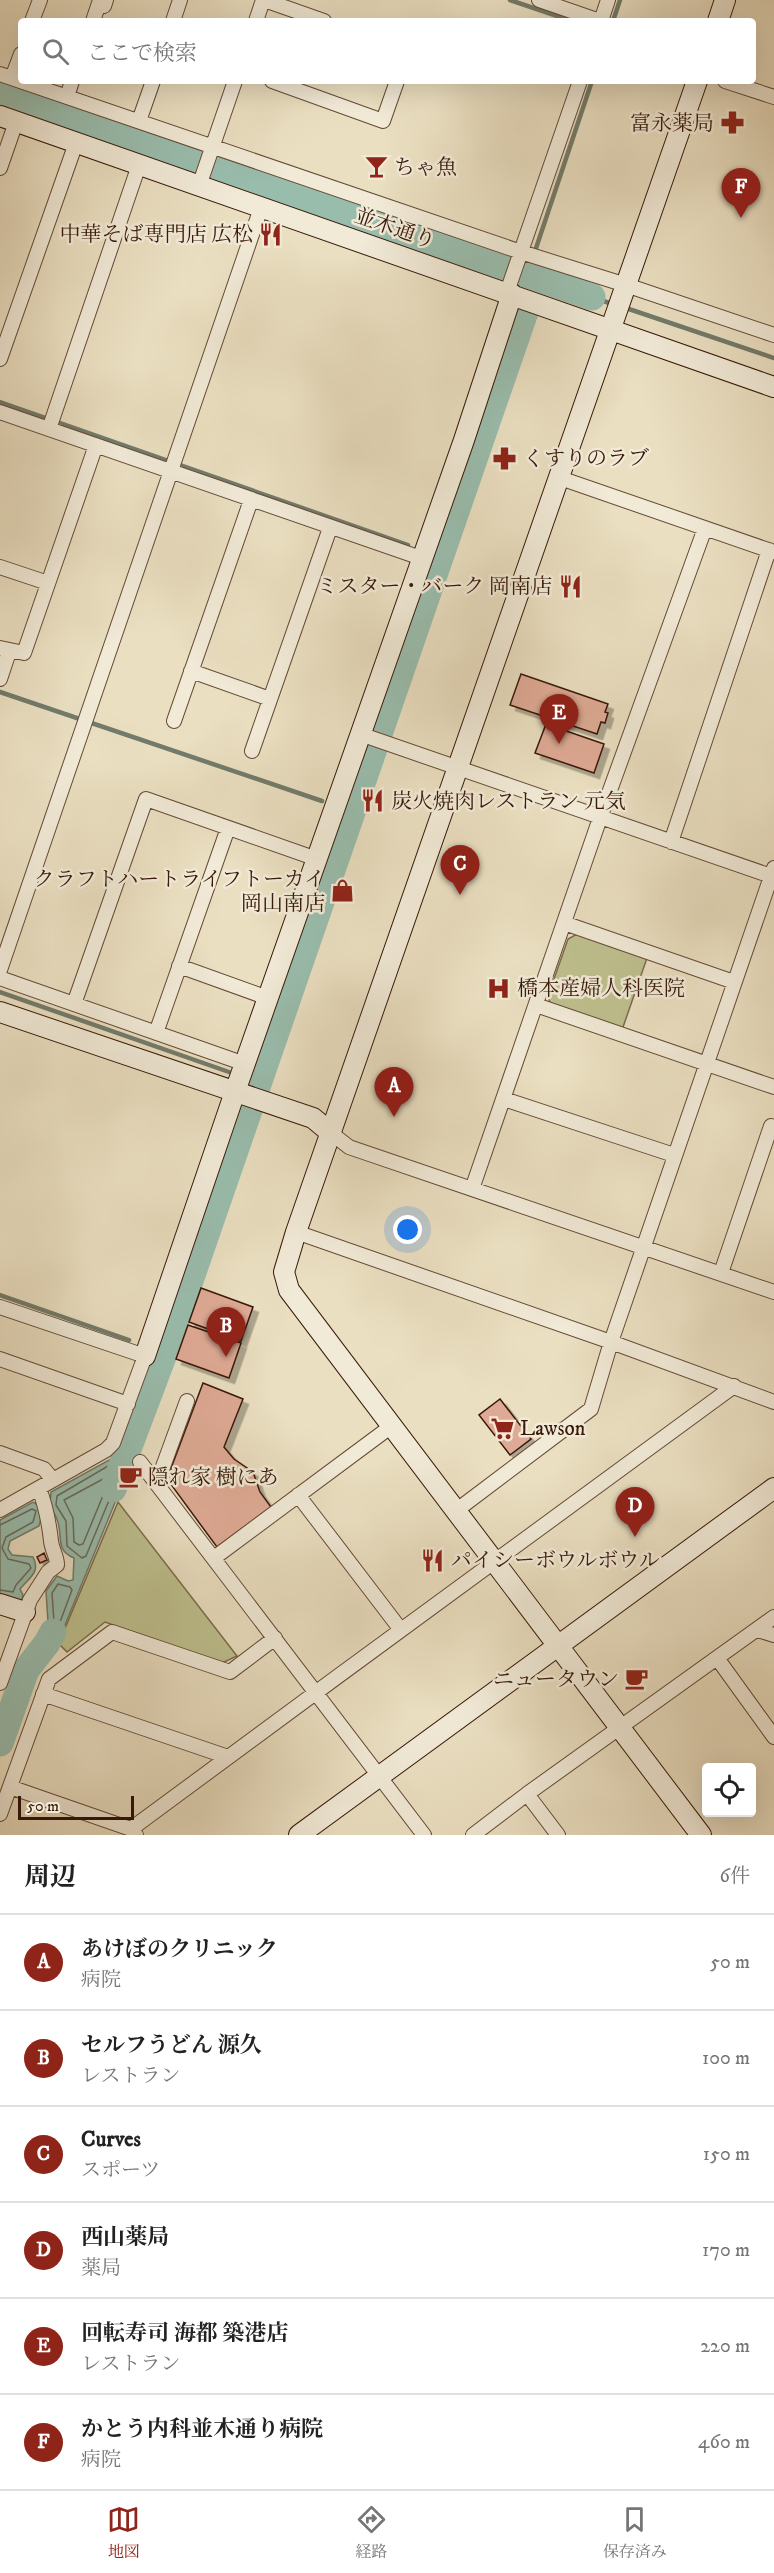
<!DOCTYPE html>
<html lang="ja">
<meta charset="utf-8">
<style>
body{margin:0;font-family:"IM FELL DW Pica","Noto Serif JP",serif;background:#f2f2f2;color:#222}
.controls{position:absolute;right:18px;bottom:18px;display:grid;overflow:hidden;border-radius:6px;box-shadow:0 6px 24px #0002}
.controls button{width:54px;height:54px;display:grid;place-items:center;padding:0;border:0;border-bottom:2px solid #e0e0e0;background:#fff;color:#222;font:30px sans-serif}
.scale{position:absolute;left:18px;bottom:15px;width:116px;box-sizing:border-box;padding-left:6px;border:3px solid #381909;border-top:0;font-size:16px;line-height:21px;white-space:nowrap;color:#381909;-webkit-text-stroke:4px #f1ead7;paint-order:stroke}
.you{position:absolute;left:408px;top:1230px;width:21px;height:21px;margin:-15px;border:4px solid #fff;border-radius:50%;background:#1a73e8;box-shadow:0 0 0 9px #1a73e833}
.badge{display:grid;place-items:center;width:39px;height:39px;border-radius:50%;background:#8f2418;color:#fff;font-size:20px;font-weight:700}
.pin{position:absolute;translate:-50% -50px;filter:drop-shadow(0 2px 3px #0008)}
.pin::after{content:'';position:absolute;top:32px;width:21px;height:18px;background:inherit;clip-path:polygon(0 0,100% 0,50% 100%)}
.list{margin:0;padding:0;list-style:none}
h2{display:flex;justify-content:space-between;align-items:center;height:78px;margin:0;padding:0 24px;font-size:26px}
h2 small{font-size:20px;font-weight:400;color:#767676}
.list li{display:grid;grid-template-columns:39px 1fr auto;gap:18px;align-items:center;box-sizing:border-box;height:96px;padding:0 24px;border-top:2px solid #e0e0e0}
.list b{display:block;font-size:22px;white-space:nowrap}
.list p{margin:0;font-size:20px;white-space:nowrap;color:#767676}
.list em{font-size:20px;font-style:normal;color:#767676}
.icon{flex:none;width:33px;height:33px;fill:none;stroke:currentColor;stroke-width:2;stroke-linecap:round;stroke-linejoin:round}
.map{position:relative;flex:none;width:774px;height:1835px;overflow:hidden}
.search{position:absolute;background:#fff;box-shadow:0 6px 24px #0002;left:18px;right:18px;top:18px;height:66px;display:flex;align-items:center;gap:15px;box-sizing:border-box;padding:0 21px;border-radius:6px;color:#767676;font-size:22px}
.sheet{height:654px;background:#fff}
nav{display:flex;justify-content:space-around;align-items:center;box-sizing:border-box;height:84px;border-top:2px solid #e0e0e0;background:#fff;font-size:16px;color:#767676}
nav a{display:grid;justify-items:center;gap:3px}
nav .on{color:#8f2418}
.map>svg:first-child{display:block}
.green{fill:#bec08e;stroke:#7b6c4c;stroke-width:1.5}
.water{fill:#99bdad;stroke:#727b6b;stroke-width:1.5}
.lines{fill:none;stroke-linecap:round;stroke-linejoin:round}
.shore{stroke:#686b5b;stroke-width:1.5}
.stream{stroke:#727b6b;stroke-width:4.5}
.river{stroke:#99bdad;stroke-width:27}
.building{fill:#dfaa95;stroke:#381909;stroke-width:1.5;filter:url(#shadow)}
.street-casing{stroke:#644a37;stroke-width:16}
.secondary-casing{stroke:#381909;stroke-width:22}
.street{stroke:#f1ead7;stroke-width:14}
.secondary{stroke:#f1ead7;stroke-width:20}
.labels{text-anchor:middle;stroke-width:5;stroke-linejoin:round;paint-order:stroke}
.poi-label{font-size:21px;fill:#381909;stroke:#f1ead7;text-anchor:start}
.street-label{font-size:21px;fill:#381909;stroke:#f1ead7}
</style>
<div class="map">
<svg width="774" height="1835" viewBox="0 0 774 1835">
<defs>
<filter id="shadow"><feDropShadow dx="5.5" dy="5.5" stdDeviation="0" flood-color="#0004"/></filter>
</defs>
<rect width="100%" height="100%" fill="#eadfc1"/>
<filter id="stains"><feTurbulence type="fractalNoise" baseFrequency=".00333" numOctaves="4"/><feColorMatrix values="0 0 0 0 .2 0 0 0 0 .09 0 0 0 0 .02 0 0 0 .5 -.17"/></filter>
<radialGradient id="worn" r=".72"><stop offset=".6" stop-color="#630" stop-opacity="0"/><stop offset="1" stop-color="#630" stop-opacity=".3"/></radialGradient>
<path class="green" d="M577,934L647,958L622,1030L551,1006L548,996L568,939Z
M118,1502L237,1656L222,1663L105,1622L67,1652L57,1642L66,1626Z"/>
<path class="water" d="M120,1445L132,1461L65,1625L50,1652L36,1663L30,1658L38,1648L48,1622L46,1591L57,1576L68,1581L73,1580L74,1558C50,1548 69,1530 50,1508L41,1518L39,1526L10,1541L8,1549L12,1555L33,1557C41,1572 29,1578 20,1589L23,1595L21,1603L0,1595V1520L33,1502L41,1507L50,1503L51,1492L113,1458Z"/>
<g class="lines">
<path class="shore" d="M120,1459L124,1464L86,1556L82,1558L67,1546L66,1521L56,1505L57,1496Z
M105,1478H108L109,1481L83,1544L79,1545L74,1542L73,1518L64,1500Z
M0,1525L32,1509L36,1511L33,1522L6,1537L2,1548L8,1559L29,1564L31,1568L16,1585L13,1592L0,1590
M58,1584L70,1587L72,1590L60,1622L57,1624L54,1622L52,1593Z"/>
<path class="stream" d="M510,0L572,21
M613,21L620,0
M527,275L592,81
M592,297L615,305
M623,307L774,358
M0,402L408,545
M432,553L441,556
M0,692L322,801
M347,810L352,812
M0,992L229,1072
M254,1080L258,1082
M0,1295L129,1340
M161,1351L165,1352"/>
<path class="river" d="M0,93L592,297
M113,1489L173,1330L526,309
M0,1743L26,1670L47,1643L53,1632"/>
</g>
<path class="building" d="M521,674L608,704L605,712L608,713L605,723L601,722L597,734L510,705Z
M546,724L604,744L594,773L535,753Z
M201,1288L253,1307L241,1341L189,1322Z
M188,1325L241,1343L229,1378L176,1359Z
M203,1383L243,1399L224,1447L234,1459L253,1472L260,1492L271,1507L217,1547L167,1479Z
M500,1399L531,1439L510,1455L479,1415Z
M44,1553L47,1560L40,1563L37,1557Z"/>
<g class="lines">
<defs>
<path id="street" d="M264,0L324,21
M539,0L600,21
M32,21L40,0
M93,21L99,3L104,6L106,0
M173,21L180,0
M256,21L263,0
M601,21L608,0
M0,74L521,252L626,285L774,335
M12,78L21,54
M272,81L383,121L397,81
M725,81L774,97
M67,97L72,81
M139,121L153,81
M0,168L16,122
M199,186L235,81
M507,292L580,81
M0,359L76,143
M0,412L421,558
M49,429L139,165
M560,478L774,552
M0,567L48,583
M0,648L24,653L96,445
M191,671L270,699
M0,679L9,652
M174,721L251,500
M360,734L774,877
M252,751L330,528
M671,842L769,550
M564,923L734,982
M179,966L268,998
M0,970L261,208
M0,978L245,1064
M74,1004L146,799L317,859
M536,1005L774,1087
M156,1033L228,828
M504,1099L674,1155
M331,1133L349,1147L774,1292
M472,1189L600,818L705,528
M296,1232L611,1342L774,1402
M721,1273L771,1126
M0,1307L145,1356L113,1443L106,1450L0,1510
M0,1359L128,1404
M0,1453L44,1469L53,1480
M140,1462L424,1835
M157,1483L187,1401
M298,1495L401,1630
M457,1510L591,1409L611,1342L774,868
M214,1558L393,1425
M758,1630L774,1635
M717,1658L774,1737
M0,1683L30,1600L48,1572L57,1565C57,1556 52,1550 51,1541C49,1522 46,1507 39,1488
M43,1694L228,1757
M10,1787L131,1829L136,1835
M527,1794L558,1835
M0,1814L49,1679L112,1632L230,1672L275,1638
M131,1829C331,1680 534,1534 734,1386
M473,1835L527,1794L774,1617"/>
<path id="secondary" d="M718,21L725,0
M697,81L296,1232L284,1272L289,1290L701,1835
M0,116L774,387
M0,1012L313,1118L331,1133
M145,1356L238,1083L464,440L512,294
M0,1604L25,1612
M299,1835L774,1488"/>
</defs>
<use href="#street" class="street-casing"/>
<use href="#secondary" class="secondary-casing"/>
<use href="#street" class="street"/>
<use href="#secondary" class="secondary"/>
</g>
<defs>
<symbol id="pharmacy-bare" viewBox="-9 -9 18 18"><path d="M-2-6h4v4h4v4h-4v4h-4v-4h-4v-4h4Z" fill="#8f2418" stroke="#f1ead7" stroke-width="2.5" paint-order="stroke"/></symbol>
<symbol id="bar-bare" viewBox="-9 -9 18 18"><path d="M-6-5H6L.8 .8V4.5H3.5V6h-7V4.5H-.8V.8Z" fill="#8f2418" stroke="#f1ead7" stroke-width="2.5" paint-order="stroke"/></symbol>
<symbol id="restaurant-bare" viewBox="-9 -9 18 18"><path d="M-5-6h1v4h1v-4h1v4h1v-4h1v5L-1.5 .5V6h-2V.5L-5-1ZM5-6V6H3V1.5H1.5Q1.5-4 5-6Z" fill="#8f2418" stroke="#f1ead7" stroke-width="2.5" paint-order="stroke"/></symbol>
<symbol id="shop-bare" viewBox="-9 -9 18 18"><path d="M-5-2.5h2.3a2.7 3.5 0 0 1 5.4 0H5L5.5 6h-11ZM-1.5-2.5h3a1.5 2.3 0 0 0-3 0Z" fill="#8f2418" stroke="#f1ead7" stroke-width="2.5" paint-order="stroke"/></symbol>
<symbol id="hospital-bare" viewBox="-9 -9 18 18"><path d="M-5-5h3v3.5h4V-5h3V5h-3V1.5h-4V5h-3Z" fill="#8f2418" stroke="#f1ead7" stroke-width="2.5" paint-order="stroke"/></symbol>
<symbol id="supermarket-bare" viewBox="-9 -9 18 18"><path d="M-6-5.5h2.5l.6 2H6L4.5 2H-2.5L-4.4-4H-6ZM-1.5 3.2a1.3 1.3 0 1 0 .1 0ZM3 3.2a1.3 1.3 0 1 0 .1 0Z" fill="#8f2418" stroke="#f1ead7" stroke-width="2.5" paint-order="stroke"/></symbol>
<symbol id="cafe-bare" viewBox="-9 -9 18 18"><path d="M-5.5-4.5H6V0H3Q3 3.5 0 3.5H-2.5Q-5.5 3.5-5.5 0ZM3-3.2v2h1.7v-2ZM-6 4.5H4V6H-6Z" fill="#8f2418" stroke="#f1ead7" stroke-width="2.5" paint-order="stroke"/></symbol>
</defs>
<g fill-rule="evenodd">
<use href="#pharmacy-bare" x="716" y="106" width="33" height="33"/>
<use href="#bar-bare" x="360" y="150" width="33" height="33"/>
<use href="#restaurant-bare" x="254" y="218" width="33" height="33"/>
<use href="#pharmacy-bare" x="488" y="442" width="33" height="33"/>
<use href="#restaurant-bare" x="554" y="570" width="33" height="33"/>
<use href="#restaurant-bare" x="356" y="784" width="33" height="33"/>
<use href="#shop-bare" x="326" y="874" width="33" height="33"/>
<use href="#hospital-bare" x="482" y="972" width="33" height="33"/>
<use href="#supermarket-bare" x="486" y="1412" width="33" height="33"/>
<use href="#cafe-bare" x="114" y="1460" width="33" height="33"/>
<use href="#restaurant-bare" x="416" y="1544" width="33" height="33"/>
<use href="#cafe-bare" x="620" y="1662" width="33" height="33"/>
</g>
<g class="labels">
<g class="poi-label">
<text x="714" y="130" text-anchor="end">富永薬局</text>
<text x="394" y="174">ちゃ魚</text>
<text x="253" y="241" text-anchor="end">中華そば専門店 広松</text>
<text x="523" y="465">くすりのラブ</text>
<text x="552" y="593" text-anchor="end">ミスター・バーク 岡南店</text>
<text x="391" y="808">炭火焼肉レストラン 元気</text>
<text x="325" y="886" text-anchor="end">クラフトハートライフトーカイ<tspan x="325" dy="24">岡山南店</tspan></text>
<text x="517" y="995">橋本産婦人科医院</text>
<text x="520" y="1435">Lawson</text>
<text x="148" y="1484">隠れ家 樹にあ</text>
<text x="451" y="1567">パイシーボウルボウル</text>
<text x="619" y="1686" text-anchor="end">ニュータウン</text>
</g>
<g class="street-label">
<text transform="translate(395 228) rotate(19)" y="7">並木通り</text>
</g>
</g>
<rect width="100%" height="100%" filter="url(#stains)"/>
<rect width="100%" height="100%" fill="url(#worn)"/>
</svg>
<div class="controls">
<button><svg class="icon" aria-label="locate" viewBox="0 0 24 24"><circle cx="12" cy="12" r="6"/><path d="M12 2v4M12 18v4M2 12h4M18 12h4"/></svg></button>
</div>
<div class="scale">50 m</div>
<div class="you"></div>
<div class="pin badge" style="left:394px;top:1117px">A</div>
<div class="pin badge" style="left:226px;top:1357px">B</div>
<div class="pin badge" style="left:460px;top:895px">C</div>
<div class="pin badge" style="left:635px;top:1537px">D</div>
<div class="pin badge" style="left:559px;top:744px">E</div>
<div class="pin badge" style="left:741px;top:218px">F</div>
<div class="search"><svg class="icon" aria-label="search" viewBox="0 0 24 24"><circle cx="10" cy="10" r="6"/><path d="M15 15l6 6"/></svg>ここで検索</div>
</div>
<section class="sheet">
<h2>周辺<small>6件</small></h2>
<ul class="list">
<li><span class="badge">A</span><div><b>あけぼのクリニック</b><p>病院</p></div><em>50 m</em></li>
<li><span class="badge">B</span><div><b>セルフうどん 源久</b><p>レストラン</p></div><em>100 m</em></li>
<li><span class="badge">C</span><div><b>Curves</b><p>スポーツ</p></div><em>150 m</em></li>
<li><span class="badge">D</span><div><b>西山薬局</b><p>薬局</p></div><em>170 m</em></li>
<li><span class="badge">E</span><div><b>回転寿司 海都 築港店</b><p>レストラン</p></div><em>220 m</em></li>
<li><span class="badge">F</span><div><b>かとう内科並木通り病院</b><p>病院</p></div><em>460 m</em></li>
</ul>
</section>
<nav>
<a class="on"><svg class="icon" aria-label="map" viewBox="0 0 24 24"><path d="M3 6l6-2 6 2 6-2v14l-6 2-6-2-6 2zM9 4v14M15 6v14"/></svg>地図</a>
<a><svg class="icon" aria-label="directions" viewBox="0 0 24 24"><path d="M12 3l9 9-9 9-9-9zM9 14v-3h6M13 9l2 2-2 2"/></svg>経路</a>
<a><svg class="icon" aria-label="saved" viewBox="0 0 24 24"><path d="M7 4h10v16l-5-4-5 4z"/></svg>保存済み</a>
</nav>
